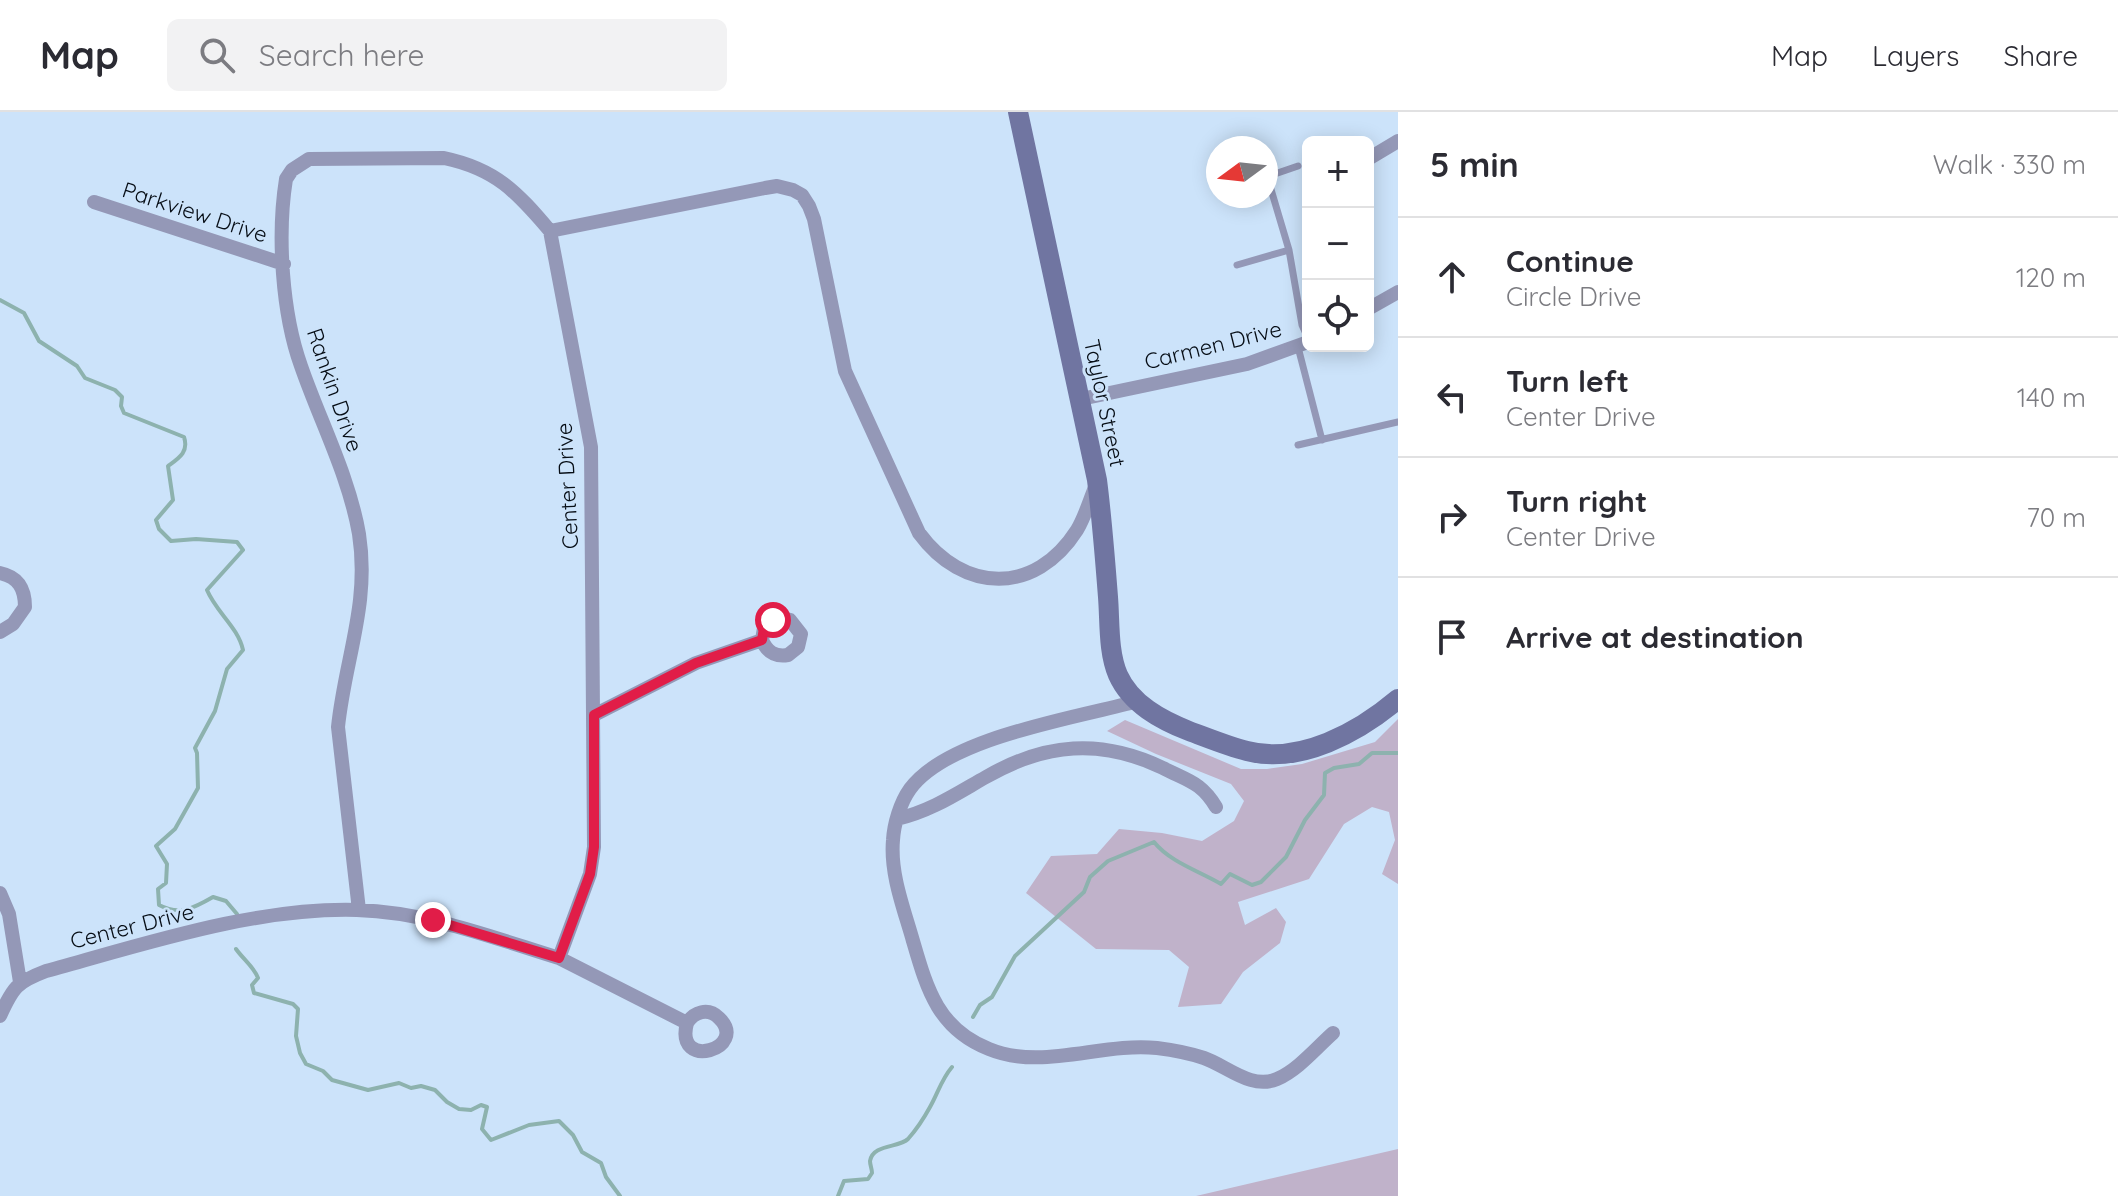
<!DOCTYPE html>
<meta charset="utf-8">
<style>
body{margin:0;font-family:Quicksand,sans-serif;background:#f2f2f3;color:#2b2b33}
.controls{position:absolute;right:24px;top:24px;display:grid;overflow:hidden;border-radius:12px;box-shadow:0 4px 20px #0003}
.controls button{width:72px;height:72px;display:grid;place-items:center;padding:0;border:0;border-bottom:2px solid #e1e1e2;background:#fff;color:#2b2b33;font:40px sans-serif}
.compass{position:absolute;left:1206px;top:24px;width:72px;height:72px;border-radius:50%;background:#fff;box-shadow:0 4px 20px #0003;rotate:255deg}
.stop{position:absolute;width:24px;height:24px;margin:-18px;border:6px solid #e11d48;border-radius:50%;background:#fff}
.stop.end{background:#e11d48;border-color:#fff;box-shadow:0 2px 8px #0008}
.list{margin:0;padding:0;list-style:none}
h2{display:flex;justify-content:space-between;align-items:center;height:104px;margin:0;padding:0 32px;font-size:34px}
h2 small{font-size:26px;font-weight:400;color:#7c7c81}
.list li{display:grid;grid-template-columns:52px 1fr auto;gap:24px;align-items:center;box-sizing:border-box;height:120px;padding:0 32px;border-top:2px solid #e1e1e2}
.list b{display:block;font-size:30px;white-space:nowrap}
.list p{margin:0;font-size:26px;white-space:nowrap;color:#7c7c81}
.list em{font-size:26px;font-style:normal;color:#7c7c81}
.icon{flex:none;width:44px;height:44px;fill:none;stroke:currentColor;stroke-width:2;stroke-linecap:round;stroke-linejoin:round}
.map{position:relative;flex:none;width:1398px;height:1084px;overflow:hidden}
header{display:flex;align-items:center;gap:48px;box-sizing:border-box;height:112px;padding:0 40px;background:#fff;border-bottom:2px solid #e1e1e2}
header strong{font-size:38px}
nav{display:flex;gap:44px;margin-inline-start:auto;font-size:28px}
.search{width:560px;height:72px;background:#f2f2f3;display:flex;align-items:center;gap:20px;box-sizing:border-box;padding:0 28px;border-radius:12px;color:#7c7c81;font-size:30px}
main{display:flex}
aside{flex:1;background:#fff}
.map>svg:first-child{display:block}
.green{fill:#c0b2ca}
.lines{fill:none;stroke-linecap:round;stroke-linejoin:round}
.stream{stroke:#8db2ae;stroke-width:4}
.lane{stroke:#9498b7;stroke-width:7}
.street{stroke:#9498b7;stroke-width:14}
.secondary{stroke:#7075a1;stroke-width:20}
.route{stroke:#e11d48;stroke-width:10}
.labels{text-anchor:middle;stroke-width:6;stroke-linejoin:round;paint-order:stroke}
.street-label{font-size:22px;fill:#060d15;stroke:#cce3fa}
</style>
<header>
<strong>Map</strong>
<div class="search"><svg class="icon" aria-label="search" viewBox="0 0 24 24"><circle cx="10" cy="10" r="6"/><path d="M15 15l6 6"/></svg>Search here</div>
<nav><a>Map</a><a>Layers</a><a>Share</a></nav>
</header>
<main>
<div class="map">
<svg width="1398" height="1084" viewBox="0 0 1398 1084">
<rect width="100%" height="100%" fill="#cce3fa"/>
<path class="green" d="M1398,607V772L1382,762L1395,728L1389,700L1372,695L1344,712L1309,767L1238,790L1245,813L1276,796L1286,810L1280,831L1243,860L1221,892L1178,895L1189,855L1169,838L1096,837L1026,781L1051,744L1097,742L1119,717L1162,721L1202,729L1234,709L1244,689L1231,672L1156,642L1107,619L1125,608L1241,657H1267L1302,652L1375,630Z
M1398,1037V1084H1196Z"/>
<g class="lines">
<path class="stream" d="M0,188L24,201L39,229L77,254L85,266L115,278L122,285L121,294L124,301L184,325C189,340 179,346 168,354L173,388L156,408L159,417L171,429L196,427L237,430L243,438L207,478C216,500 238,515 243,538L227,557L215,599L195,636L197,641L198,676L175,717L156,734L167,752L166,771L158,777L159,793C180,804 194,796 213,785L226,789L237,802
M236,837C243,847 254,855 258,866L252,873L254,881L293,892L298,897L296,924L300,941L306,952L323,959L332,968L368,978L399,971L411,976L421,974L435,978L447,990L459,997L471,998L481,993L487,995L482,1017L491,1028L529,1013L559,1009L573,1023L582,1040L601,1051L606,1065L620,1084
M973,905L980,893L992,885L1015,844L1084,780L1090,765L1108,749L1154,730C1170,750 1199,759 1221,772L1230,762L1252,773L1261,770L1286,745L1305,708L1324,683L1325,661L1334,656L1359,652L1372,641H1398
M838,1084L844,1069L868,1067L872,1061C872,1057 870,1053 870,1049C873,1032 899,1036 908,1027C916,1018 924,1006 930,995C938,981 941,968 952,955"/>
<path class="lane" d="M1267,64L1289,138L1302,213L1308,226
M1266,65L1298,54
M1217,80H1218
M1237,153L1289,138
M1298,235L1322,328
M1298,333L1398,310"/>
<path class="street" d="M1368,47L1398,29
M94,90L284,152
M1368,197L1398,180
M1081,287L1247,252L1308,230
M0,461C19,465 25,477 25,495L13,512L0,520
M1138,589C1076,606 948,625 910,677C900,691 894,712 893,728C890,762 904,797 913,829C927,877 938,917 989,937C1042,959 1102,930 1157,936C1173,938 1189,941 1204,946C1227,954 1251,978 1277,967C1298,958 1316,936 1333,921
M594,603L696,551L762,528C767,540 775,545 788,543L798,535L801,522L790,508L778,506L764,516L762,528
M897,707C931,699 956,682 986,665C1045,631 1101,626 1163,656C1188,669 1201,670 1216,695
M0,781L9,802L20,870
M359,798L338,615C345,547 370,492 359,422C349,364 320,309 301,254C282,201 277,123 286,67L292,58L309,47L444,46C496,57 517,80 550,119
M559,846L687,911C674,960 750,936 719,906C708,895 694,900 687,911
M0,904C13,875 17,870 46,859C145,832 255,795 357,798C427,800 494,826 559,846L590,762L594,735L591,335L550,119L765,76L777,74L793,78L802,83L809,94L814,107L845,259L919,421C963,481 1035,484 1077,418C1085,405 1090,387 1096,373"/>
<path class="secondary" d="M1018,0L1097,368C1102,407 1105,446 1108,485C1110,510 1108,540 1118,563C1131,592 1161,608 1189,619C1208,626 1227,634 1247,639C1300,653 1359,620 1398,587"/>
</g>
<g class="lines">
<path class="route" d="M433,808L559,846L590,762L594,735V603L696,551L762,528L764,516L773,508"/>
</g>
<g class="labels">
<g class="street-label">
<text transform="translate(195 100) rotate(18)" y="8">Parkview Drive</text>
<text transform="translate(1213 233) rotate(-14)" y="8">Carmen Drive</text>
<text transform="translate(335 278) rotate(71)" y="8">Rankin Drive</text>
<text transform="translate(1105 291) rotate(78)" y="8">Taylor Street</text>
<text transform="translate(567 374) rotate(-93)" y="8">Center Drive</text>
<text transform="translate(132 814) rotate(-14)" y="8">Center Drive</text>
</g>
</g>
</svg>
<div class="controls">
<button>+</button>
<button>−</button>
<button><svg class="icon" aria-label="locate" viewBox="0 0 24 24"><circle cx="12" cy="12" r="6"/><path d="M12 2v4M12 18v4M2 12h4M18 12h4"/></svg></button>
</div>
<svg class="compass" viewBox="-18 -18 36 36"><path d="M0-13l5 13h-10z" fill="#e53935"/><path d="M0 13l5-13h-10z" fill="#7c7c81"/></svg>
<div class="stop" style="left:773px;top:508px"></div>
<div class="stop end" style="left:433px;top:808px"></div>
</div>
<aside>
<h2>5 min<small>Walk · 330 m</small></h2>
<ul class="list">
<li><svg class="icon" aria-label="ahead" viewBox="0 0 24 24"><path d="M12 20V5M6 11l6-6 6 6"/></svg><div><b>Continue</b><p>Circle Drive</p></div><em>120 m</em></li>
<li><svg class="icon" aria-label="left" viewBox="0 0 24 24"><path d="M17 20v-9H6M10 6l-5 5 5 5"/></svg><div><b>Turn left</b><p>Center Drive</p></div><em>140 m</em></li>
<li><svg class="icon" aria-label="right" viewBox="0 0 24 24"><path d="M7 20v-9h11M14 6l5 5-5 5"/></svg><div><b>Turn right</b><p>Center Drive</p></div><em>70 m</em></li>
<li><svg class="icon" aria-label="arrive" viewBox="0 0 24 24"><path d="M6 21V4h12l-3 4 3 4H6"/></svg><div><b>Arrive at destination</b></div></li>
</ul>
</aside>
</main>
